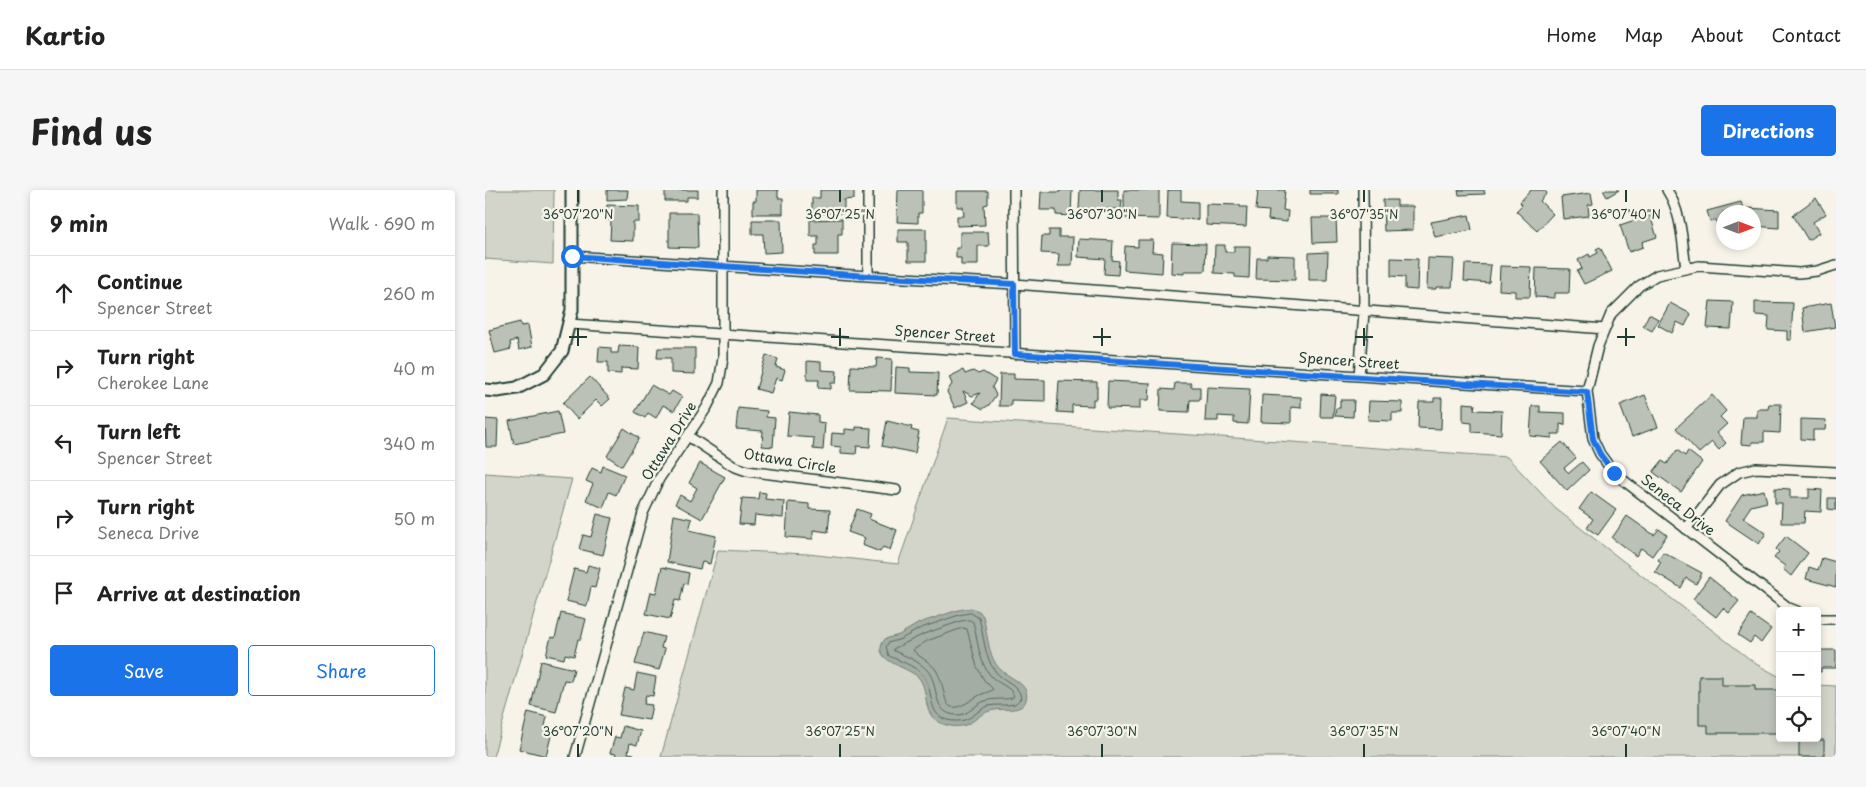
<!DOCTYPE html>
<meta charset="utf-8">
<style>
body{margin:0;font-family:"Playpen Sans",sans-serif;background:#f6f6f6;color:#222}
.controls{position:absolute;right:15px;bottom:15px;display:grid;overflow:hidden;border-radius:5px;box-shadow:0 2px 8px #0003}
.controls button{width:45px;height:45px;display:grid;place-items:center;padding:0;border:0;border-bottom:1px solid #e0e0e0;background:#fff;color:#222;font:25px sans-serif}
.compass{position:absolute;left:1231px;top:15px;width:45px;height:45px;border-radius:50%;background:#fff;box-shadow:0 2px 8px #0003;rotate:90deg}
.stop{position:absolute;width:15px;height:15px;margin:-11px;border:4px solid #1a73e8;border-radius:50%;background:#fff}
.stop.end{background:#1a73e8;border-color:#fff;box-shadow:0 1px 5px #0008}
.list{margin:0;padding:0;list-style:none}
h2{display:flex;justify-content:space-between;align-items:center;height:65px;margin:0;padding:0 20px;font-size:21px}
h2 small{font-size:16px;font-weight:400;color:#767676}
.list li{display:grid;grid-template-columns:32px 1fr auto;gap:15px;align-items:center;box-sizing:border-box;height:75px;padding:0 20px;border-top:1px solid #e0e0e0}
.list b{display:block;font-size:19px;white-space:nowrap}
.list p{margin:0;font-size:16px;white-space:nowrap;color:#767676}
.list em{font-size:16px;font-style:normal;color:#767676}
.actions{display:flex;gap:10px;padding:15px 20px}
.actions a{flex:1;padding:11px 0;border:1px solid #1a73e8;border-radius:5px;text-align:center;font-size:18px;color:#1a73e8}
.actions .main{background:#1a73e8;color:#fff}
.icon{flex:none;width:28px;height:28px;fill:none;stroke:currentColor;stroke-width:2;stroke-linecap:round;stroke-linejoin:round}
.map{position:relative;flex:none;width:1351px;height:567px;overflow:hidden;border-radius:5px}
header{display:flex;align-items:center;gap:30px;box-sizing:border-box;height:70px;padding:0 25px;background:#fff;border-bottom:1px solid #e0e0e0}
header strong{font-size:24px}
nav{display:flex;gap:28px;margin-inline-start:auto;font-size:18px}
.intro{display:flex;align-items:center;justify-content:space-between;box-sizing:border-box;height:120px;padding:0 30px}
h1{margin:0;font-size:35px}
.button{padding:12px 22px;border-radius:5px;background:#1a73e8;color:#fff;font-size:18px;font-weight:700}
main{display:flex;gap:30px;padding:0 30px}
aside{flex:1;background:#fff;border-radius:5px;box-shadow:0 2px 8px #0003}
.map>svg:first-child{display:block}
.green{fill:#d3d5ca;stroke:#79897f}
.water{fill:#a4ada3;stroke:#6f8077}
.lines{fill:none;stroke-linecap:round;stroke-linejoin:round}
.shore{stroke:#546a60;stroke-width:1}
.building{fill:#bbc1b6;stroke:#1f3d34}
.minor-casing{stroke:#1f3d34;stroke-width:12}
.tertiary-casing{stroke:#1f3d34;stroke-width:15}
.minor{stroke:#f7f3e8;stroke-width:9}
.tertiary{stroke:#f7f3e8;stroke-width:11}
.route{stroke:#1a73e8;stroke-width:6}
.ticks{fill:none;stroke:#1f3d34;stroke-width:2}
.labels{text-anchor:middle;stroke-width:4.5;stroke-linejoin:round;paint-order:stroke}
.street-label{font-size:14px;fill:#1f3d34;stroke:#f7f3e8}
.ticks-label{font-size:12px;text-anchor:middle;fill:#1f3d34;stroke:#f7f3e8;stroke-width:4.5;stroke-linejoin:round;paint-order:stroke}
</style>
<header>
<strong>Kartio</strong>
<nav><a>Home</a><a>Map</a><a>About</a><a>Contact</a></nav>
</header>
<div class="intro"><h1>Find us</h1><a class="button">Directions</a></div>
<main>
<aside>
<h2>9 min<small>Walk · 690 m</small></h2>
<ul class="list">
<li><svg class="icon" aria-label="ahead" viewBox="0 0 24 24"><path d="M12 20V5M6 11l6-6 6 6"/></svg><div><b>Continue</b><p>Spencer Street</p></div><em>260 m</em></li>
<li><svg class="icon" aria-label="right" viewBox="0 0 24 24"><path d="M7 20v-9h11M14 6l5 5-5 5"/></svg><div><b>Turn right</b><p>Cherokee Lane</p></div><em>40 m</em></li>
<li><svg class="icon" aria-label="left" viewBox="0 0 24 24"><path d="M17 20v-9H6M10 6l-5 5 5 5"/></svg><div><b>Turn left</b><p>Spencer Street</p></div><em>340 m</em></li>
<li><svg class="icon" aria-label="right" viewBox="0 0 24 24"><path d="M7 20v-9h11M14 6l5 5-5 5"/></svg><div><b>Turn right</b><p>Seneca Drive</p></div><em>50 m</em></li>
<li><svg class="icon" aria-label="arrive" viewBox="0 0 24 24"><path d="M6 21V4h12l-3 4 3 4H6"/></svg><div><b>Arrive at destination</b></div></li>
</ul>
<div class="actions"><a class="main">Save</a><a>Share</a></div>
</aside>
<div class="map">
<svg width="1351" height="567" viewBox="0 0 1351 567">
<rect width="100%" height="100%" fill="#f7f3e8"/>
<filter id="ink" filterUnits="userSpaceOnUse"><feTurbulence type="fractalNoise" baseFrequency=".02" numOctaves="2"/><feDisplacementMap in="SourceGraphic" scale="10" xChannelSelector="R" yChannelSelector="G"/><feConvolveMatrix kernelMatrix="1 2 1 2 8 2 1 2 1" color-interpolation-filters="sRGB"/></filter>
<g filter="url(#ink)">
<path class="green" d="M0,0H69L68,74L0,69Z
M463,228L1022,267L1071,319L1271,474L1295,487V548H1332V495L1351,496V567H176L233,360L323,364L413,374Z
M0,283L87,289L8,567H0Z"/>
<path class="water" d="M486,418L494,421L498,426C503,443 502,467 516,480C524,488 546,494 541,510C537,523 520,518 510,520C490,522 488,542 461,535C434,527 446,503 434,488C423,476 383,471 400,449L414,445L434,433L473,420Z"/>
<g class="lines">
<path class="shore" d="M486,423L494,428C499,446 499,466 510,481C518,492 534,493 536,508L530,514C521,516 512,514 503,516C492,520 486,531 473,531C438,532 452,501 437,484C428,475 415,471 404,466L401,457L403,453L416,449L436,438L474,425Z
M485,430L488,432C493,450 493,470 505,485C512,494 526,496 529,506L527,508C518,510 509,508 500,511C490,514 484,525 473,525C446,525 455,496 443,481C434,471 421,466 409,461L408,459L439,444L476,431Z
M478,438L482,439L492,477L499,490L508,499C504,503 497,503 491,507C452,534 465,502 451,480C445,471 433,467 428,460L442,451Z"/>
</g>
<path class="building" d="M122,0H143L142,9L122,10Z
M180,0H213V7H202V11H180Z
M271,0H293V8H298V24H268V11H271Z
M335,0H369V9L359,10V23L327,24V8H335Z
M413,0H437V23H433V33L412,32Z
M575,0H587L586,26L571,25V20H555L556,2H575Z
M595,0H633V10H637L636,19H594Z
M639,0H674V29L639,28Z
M683,0H696V11L713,12V30L682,28Z
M773,0H800L798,20L803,21L802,32L783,30L784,21L771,20Z
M825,0H853V4H825Z
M973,0H999L1000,4L974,5Z
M1046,0H1059L1062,3L1055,11L1068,24L1052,41L1031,21L1037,15L1035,12Z
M1118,0H1134L1122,7Z
M472,1H503V14L499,15L500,35L472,36V26H479L478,17H472Z
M1106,3L1108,14L1103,15L1104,26L1078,29L1076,7Z
M1331,8L1341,24L1328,32L1334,43L1323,50L1308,25Z
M898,10H912V16H928V40L899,41Z
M1256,12L1259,22H1238V47H1235L1231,30L1225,31L1222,21Z
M721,14L755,15V17H762L761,37L721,35Z
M122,15L154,16V32H148V51L125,50L126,30H121Z
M1262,18L1294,20V38L1268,36V22H1262Z
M184,23H212L213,58L184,57Z
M984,25L987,40L950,47L946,32Z
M1165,25L1172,47L1157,52L1158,57L1144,62L1135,35Z
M827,28H851L852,52L828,53Z
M357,29V44H353V65H330V55H333V46H325V30Z
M267,30H296L297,62L279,63L278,44H267Z
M413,39H441V71H423V52H413Z
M564,40H574V47H588L587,76H573L574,64L556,63L557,46H564Z
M475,42H503L504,56H493V75H476V68H471V58H475Z
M594,49L628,51L627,70L634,71L633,85L619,84L620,69L593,67Z
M653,50H668L667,62L678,63L677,83L639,80L640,56L653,57Z
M687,53L721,54L720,81H699V84L686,83Z
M730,55H740V62H749V56H765L764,88L750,87V84L729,83Z
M1115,57L1127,81L1099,94L1092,81L1097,79L1093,70L1104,64L1105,67L1113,63L1111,59Z
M843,62L842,90H824V63Z
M782,65L810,66V90L771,89L772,68H782Z
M906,68L933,69L932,100L920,99V87L906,86Z
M943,68L969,69L967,97H951V99H942Z
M980,74L1006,75L1004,93L979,91Z
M1015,76L1046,77L1045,107H1030V101L1014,100Z
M1051,78L1085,79L1084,103H1070V108L1050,107Z
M1225,111L1248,112L1246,139L1222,138Z
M1270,112L1308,113L1306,150H1302V141L1283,140L1284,126L1270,125Z
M1185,113L1206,124L1200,136L1192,132L1187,143L1173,135Z
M1346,113L1350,137L1320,142L1317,118Z
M1164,124L1173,129L1167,141L1158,136Z
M35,132L36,136L43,135L47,157L34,160L32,150L25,152L26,159L10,163L4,140Z
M134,156L154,157L153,179L136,178V184L123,183V172H113L114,157L126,158V163H133Z
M173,158H210V184L186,183V168H172Z
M281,165L293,169L291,177L300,180L297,190L291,188L286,203L271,199Z
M392,168L407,169L406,201L365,200L366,176L391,177Z
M322,171L336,172V180L352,181L351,193H346V199L333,198L334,190H322Z
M411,177L425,178V182L453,183L452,205L410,203Z
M478,180L480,184L488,181L493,184L498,182L511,190L507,197L511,205L504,215L498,219L488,213L495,203L487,206L478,201L483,212L470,218L462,202L467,194L464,187Z
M515,184H529V189L560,190V211L526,210V216H514Z
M105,187L125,209L117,216L111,210L92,229L78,213Z
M574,191L612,192V209H608V216L587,215V223L572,222Z
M623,191L665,193L664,210H655V219L622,218Z
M690,193H706V197H715V210H705L704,222L675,221L676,199L689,200Z
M166,195L184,205L187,201L197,207L189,221L178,215L171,228L163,223L160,228L150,222Z
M722,197L765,199L763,234L749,233V227L733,226V231H720Z
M836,204L850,205L848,227H835Z
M777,205L816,207V218L806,217V233L776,232Z
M1160,205L1173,237L1147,247L1135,215Z
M1227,205L1241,221L1235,227L1242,234L1232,243L1241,253L1234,260L1227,252L1214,263L1191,238Z
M949,208H957L956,239L933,238L934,212H949Z
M855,210H869L868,227L850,226L851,218H855Z
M884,211L917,212V223H907V231L883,230Z
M978,213L990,214L989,220L1017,221L1016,244L987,242V233L978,232Z
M1284,214H1296L1295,243L1279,242V252H1267V255L1256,254L1258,227H1272V219H1283Z
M1047,216H1055V222L1080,223V235L1075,234V244H1067V248L1045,246Z
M253,218L282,221L281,227L290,228L288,257L277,256L278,241L251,239Z
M73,221L78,244L29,254L24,231Z
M304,222L333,225V232L340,233L338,260L328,259L329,248L302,246Z
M0,229L13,230L12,257H1Z
M1316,229L1341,230L1340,240H1328V250L1316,249Z
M402,231L427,237L426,240L434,242L430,263L397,256Z
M371,237L386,238L385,257L372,256L371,264L356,263V257L346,256L347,243L360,244V239L371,240Z
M139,238L154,248L137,276L122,266Z
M1077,252L1091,268L1079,278L1084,283L1097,272L1104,280L1082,301L1055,271Z
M1192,260L1200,266L1203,261L1217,272L1196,302L1168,282L1177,271L1182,274Z
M215,273L240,287L217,329L190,314L195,305L205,311L212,298L204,293Z
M118,276L140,285L131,305L124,302L118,318L101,310L108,294L101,291L107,278L116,282Z
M1290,298L1305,299V308H1324V299L1337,300L1336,322L1320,321L1319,333H1296L1297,313H1290Z
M1279,300L1282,312L1266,316L1258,328L1281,343L1274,354L1240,331L1257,305Z
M274,302L281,303L280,309L299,311L298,328L270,325L269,335L254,334L257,308L273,309Z
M1106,302L1131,320L1113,345L1102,338L1108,329L1094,319Z
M1343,308H1351V320L1343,319Z
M303,312L324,314V319L345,320L343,342L328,340V349L301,347Z
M372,319L386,324L384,329L412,340L405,360L398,357L395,362L377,355L380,348L363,342Z
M112,324L127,328L118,365L94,359L98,345L106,347Z
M189,325L207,329L204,340L231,346L225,374L217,372L215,379L182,372Z
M1142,326L1169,345L1174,339L1182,345L1167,366L1156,358L1151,366L1127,348Z
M1301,346L1323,363L1306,386L1298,379L1300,376L1289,368L1294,362L1291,359Z
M1178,362L1217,383L1211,394L1201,388L1196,398L1170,382L1176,372L1173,370Z
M1337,368L1351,372V397L1321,389L1324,377L1333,380Z
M103,375L115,378L110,398L106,397L102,416L81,411L89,379L101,382Z
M177,377L204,383L202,394L199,393L195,411L190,410L185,429L161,424L166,402L171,403Z
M1224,387L1254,411L1244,423L1238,418L1231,427L1208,409Z
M76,423L101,429L96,449H93L89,466L80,464L79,469L61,465L66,447L70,448Z
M1266,425L1286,439L1276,453L1269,447L1265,453L1253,445Z
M159,442L179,447L176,458L180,459L174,480L150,474Z
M1332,460H1351V478H1336V482H1332Z
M56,471L89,479L86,491L79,490L71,522L46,516Z
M152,483L171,487L168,506L161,505L159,514L167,515L164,530L134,525L140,498L149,500Z
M1214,486H1237V495H1270V500H1295V543H1223V535H1214Z
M43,522L62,527L60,536L68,538L61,566L34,559Z
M138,536L156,541L152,555L145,553L143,563L149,564V567H130L131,564L125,563L130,547L135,548Z
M1314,550H1339V567H1314Z"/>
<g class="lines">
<defs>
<path id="minor" d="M383,0V86
M529,0L530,164
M1182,0C1197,23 1197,52 1201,78
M87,66L383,86L529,94L1120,139
M84,134L1102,201
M874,186L879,122L878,0
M203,246L248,276L262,281L411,300
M1201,339L1235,295L1254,282L1271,278L1351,282
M1312,421L1304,418L1129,283L1115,264L1108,249L1102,201L1113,156L1126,124L1154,96L1172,85L1214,76L1314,83L1332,81L1351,75
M1332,429H1351
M90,567L158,323L174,289L222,217L234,193L238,168V0"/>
<path id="tertiary" d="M0,200L12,201L32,198L59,184L77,161L87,120V0"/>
</defs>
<use href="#minor" class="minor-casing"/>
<use href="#tertiary" class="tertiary-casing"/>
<use href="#minor" class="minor"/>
<use href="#tertiary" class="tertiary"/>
</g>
</g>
<g class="lines" filter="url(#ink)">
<path class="route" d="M87,66L383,86L529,94L530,164L1102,202L1108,249L1115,264L1129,283"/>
</g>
<path class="ticks" d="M93,0V12M355,0V12M617,0V12M879,0V12M1141,0V12M93,138V156M355,138V156M617,138V156M879,138V156M1141,138V156M84,147H102M346,147H364M608,147H626M870,147H888M1132,147H1150M93,554V567M355,554V567M617,554V567M879,554V567M1141,554V567"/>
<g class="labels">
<g class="street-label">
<text transform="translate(460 144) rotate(4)" y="5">Spencer Street</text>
<text transform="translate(864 171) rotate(4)" y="5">Spencer Street</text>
<text transform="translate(184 251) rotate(-58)" y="5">Ottawa Drive</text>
<text transform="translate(305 271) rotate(9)" y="5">Ottawa Circle</text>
<text transform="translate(1193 315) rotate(38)" y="5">Seneca Drive</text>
</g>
</g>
<g class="ticks-label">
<text x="93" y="29">36°07'20"N</text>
<text x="355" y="29">36°07'25"N</text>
<text x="617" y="29">36°07'30"N</text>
<text x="879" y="29">36°07'35"N</text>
<text x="1141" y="29">36°07'40"N</text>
<text x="93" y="546">36°07'20"N</text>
<text x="355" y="546">36°07'25"N</text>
<text x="617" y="546">36°07'30"N</text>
<text x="879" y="546">36°07'35"N</text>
<text x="1141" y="546">36°07'40"N</text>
</g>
</svg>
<div class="controls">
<button>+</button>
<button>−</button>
<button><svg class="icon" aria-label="locate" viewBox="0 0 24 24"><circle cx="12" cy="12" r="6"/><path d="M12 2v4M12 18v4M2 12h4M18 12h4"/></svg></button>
</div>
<svg class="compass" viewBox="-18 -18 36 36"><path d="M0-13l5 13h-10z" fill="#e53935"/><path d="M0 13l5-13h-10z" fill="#767676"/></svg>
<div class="stop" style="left:87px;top:66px"></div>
<div class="stop end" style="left:1129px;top:283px"></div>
</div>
</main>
